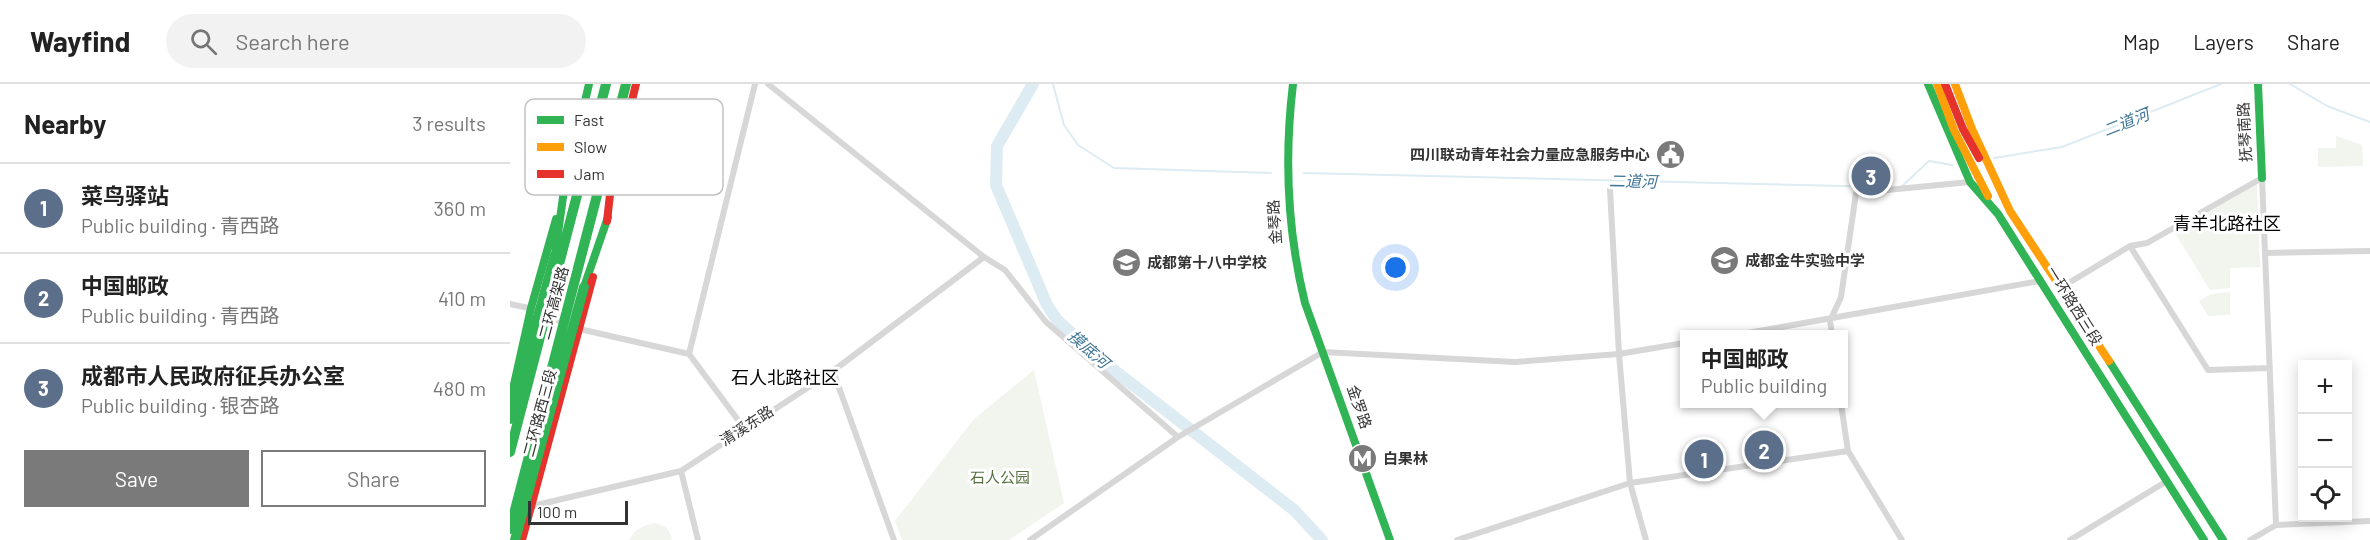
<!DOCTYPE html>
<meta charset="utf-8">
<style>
body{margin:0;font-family:Barlow,"Noto Sans SC",sans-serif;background:#f2f2f2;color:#222}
.controls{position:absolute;right:18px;bottom:18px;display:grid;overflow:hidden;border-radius:0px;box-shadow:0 3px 15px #0003}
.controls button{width:54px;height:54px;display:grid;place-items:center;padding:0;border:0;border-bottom:2px solid #e0e0e0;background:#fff;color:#222;font:30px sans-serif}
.scale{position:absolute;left:18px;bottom:15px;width:100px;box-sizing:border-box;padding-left:6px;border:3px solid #333;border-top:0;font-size:16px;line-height:21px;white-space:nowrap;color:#333;-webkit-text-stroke:4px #fff;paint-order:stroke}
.you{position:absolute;left:886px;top:184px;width:21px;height:21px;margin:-15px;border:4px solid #fff;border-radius:50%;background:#1a73e8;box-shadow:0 0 0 9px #1a73e833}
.badge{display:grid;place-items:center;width:39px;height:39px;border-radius:50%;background:#7a7a7a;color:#fff;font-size:20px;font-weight:700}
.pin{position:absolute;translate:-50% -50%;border:3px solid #fff;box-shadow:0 2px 6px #0006}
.popup{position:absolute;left:1170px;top:246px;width:168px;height:78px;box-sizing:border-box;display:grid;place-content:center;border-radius:0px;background:#fff;filter:drop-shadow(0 2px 4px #0005);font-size:20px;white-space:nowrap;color:#767676}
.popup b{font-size:22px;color:#222}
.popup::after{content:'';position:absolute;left:50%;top:100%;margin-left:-12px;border:12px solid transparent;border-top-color:#fff}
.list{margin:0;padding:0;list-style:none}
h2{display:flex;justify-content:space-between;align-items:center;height:78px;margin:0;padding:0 24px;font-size:26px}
h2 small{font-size:20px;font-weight:400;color:#767676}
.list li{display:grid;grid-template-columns:39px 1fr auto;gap:18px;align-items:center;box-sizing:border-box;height:90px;padding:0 24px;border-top:2px solid #e0e0e0}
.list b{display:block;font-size:22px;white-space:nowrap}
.list p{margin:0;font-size:20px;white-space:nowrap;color:#767676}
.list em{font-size:20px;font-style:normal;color:#767676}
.actions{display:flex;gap:12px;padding:18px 24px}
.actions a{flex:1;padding:14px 0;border:2px solid #7a7a7a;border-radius:0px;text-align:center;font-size:21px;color:#7a7a7a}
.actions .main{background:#7a7a7a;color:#fff}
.icon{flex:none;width:33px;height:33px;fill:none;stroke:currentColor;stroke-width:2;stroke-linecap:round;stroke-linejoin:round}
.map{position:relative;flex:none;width:1860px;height:456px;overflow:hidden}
header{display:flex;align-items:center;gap:36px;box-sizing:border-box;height:84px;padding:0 30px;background:#fff;border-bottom:2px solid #e0e0e0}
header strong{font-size:28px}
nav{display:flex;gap:33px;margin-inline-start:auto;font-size:21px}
.search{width:420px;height:54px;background:#f2f2f2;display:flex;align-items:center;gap:15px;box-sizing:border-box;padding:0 21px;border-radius:33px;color:#767676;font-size:22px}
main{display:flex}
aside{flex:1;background:#fff}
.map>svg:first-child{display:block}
.green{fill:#f1f5ed}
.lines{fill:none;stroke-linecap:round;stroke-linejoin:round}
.stream{stroke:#ddebf3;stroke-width:2}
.river{stroke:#ddebf3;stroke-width:12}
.street{stroke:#d7d7d7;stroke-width:6}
.fast{stroke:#30b455;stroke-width:8}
.slow{stroke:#ff9f0a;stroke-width:8}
.jam{stroke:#e5322d;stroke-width:8}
.fast-bridge{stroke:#30b455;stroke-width:10}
.labels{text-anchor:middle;stroke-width:6;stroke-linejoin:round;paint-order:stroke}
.street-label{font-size:15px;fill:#333;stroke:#fff}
.poi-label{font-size:15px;font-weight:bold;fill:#333;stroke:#fff;text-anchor:start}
.park-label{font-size:15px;fill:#56703f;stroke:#fff}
.water-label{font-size:16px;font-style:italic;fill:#3f7597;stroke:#fff}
.quarter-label{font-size:18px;fill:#000;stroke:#fff}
.key{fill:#fff;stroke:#c2c2c2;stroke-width:1.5}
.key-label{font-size:16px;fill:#333}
</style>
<header>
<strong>Wayfind</strong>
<div class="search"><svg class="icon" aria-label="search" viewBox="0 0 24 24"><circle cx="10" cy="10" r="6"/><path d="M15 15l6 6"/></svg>Search here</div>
<nav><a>Map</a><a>Layers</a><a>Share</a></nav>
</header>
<main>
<aside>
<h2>Nearby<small>3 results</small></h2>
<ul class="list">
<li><span class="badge" style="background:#5c6f8a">1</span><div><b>菜鸟驿站</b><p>Public building · 青西路</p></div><em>360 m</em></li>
<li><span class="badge" style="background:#5c6f8a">2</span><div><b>中国邮政</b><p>Public building · 青西路</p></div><em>410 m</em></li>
<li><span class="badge" style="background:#5c6f8a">3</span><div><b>成都市人民政府征兵办公室</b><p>Public building · 银杏路</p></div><em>480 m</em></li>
</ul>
<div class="actions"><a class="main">Save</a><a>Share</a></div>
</aside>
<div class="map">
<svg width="1860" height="456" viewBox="0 0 1860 456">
<rect width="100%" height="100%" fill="#fff"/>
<path class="green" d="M1826,52L1852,61L1853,82L1808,83V64H1826Z
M1747,98L1750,183L1720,184V204L1700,206L1663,146Z
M1720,208V231L1698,232L1689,217L1701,210Z
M524,286L554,419L499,456H392L385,437L464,335Z
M145,439C156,442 160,445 162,456H119C125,444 133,442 145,439Z"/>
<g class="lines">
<path class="stream" d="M543,0L554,41L568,61L604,84L761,89
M1780,0L1817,22L1860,38
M1484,74L1552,63L1711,0
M794,89L1376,103
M1392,102L1419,77L1442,81"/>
<path class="river" d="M523,0L487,62L486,101L537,221L547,236L591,276L784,426L812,456"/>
<path class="street" d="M258,0L474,173L495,186L536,238L668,353
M1100,105L1109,270L1120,399L1136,456
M1620,162L1698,286L1760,284
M1756,169L1860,167
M1552,203L1620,162L1637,159L1752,94L1766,441
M0,220L23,225
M35,230L56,240
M65,244L179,270
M1232,250L1530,197
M1322,250L1320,237L1331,213L1346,109L1460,98
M323,287L384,456
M1331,320L1338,367L1392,456
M234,344L179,270L245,0
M171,387L188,456
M18,423L171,387L323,287L474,173
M520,456L668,353L813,268L1005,278L1109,270L1174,259
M947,456L1120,399L1338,367
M1560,456L1657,397
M1740,456L1766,441L1860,437"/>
<path class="fast" d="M783,0C774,75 777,146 795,219L880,456
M1418,0L1460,98L1488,130L1694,456
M1748,0L1752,94
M53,111L79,0
M45,171L54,106
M74,203L98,133
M1599,277L1713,456
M1,314L21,224L46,135"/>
<path class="slow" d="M1427,0L1444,46L1478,112
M1445,0L1462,45L1500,127L1599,277"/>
<path class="jam" d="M1435,0L1453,45L1469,74
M97,137L101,102L126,0
M12,456L83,193"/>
<path class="fast-bridge" d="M0,335L45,171
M0,368L96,0
M0,445L116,0
M5,456L74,203"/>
</g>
<defs>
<symbol id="civic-disc" viewBox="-11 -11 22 22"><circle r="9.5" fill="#7a7a7a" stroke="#fff"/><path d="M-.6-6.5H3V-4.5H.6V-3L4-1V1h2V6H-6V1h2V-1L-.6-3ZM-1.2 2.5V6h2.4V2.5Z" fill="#fff"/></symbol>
<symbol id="school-disc" viewBox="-11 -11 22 22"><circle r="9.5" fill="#7a7a7a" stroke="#fff"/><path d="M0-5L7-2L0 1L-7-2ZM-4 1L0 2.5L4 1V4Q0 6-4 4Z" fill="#fff"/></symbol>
<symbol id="metro-disc" viewBox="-11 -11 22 22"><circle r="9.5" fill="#7a7a7a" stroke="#fff"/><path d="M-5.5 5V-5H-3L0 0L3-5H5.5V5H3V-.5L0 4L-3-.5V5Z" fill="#fff"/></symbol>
</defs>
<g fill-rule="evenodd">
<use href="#civic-disc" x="1144" y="54" width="33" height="33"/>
<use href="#school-disc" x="1198" y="160" width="33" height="33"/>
<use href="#school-disc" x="600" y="162" width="33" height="33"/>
<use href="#metro-disc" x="836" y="358" width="33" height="33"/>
</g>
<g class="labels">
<g class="street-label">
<text transform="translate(1735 48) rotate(-93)" y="5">抚琴南路</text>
<text transform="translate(765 138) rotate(-94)" y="5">金琴路</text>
<text transform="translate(44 219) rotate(-75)" y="5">二环高架路</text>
<text transform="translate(1564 222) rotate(58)" y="5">一环路西三段</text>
<text transform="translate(849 323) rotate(71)" y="5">金罗路</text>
<text transform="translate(30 329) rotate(-75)" y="5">二环路西三段</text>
<text transform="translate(237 342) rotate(-33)" y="5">清溪东路</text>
</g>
<g class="poi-label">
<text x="1140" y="76" text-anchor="end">四川联动青年社会力量应急服务中心</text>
<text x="1235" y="182">成都金牛实验中学</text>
<text x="637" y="184">成都第十八中学校</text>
<text x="873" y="380">白果林</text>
</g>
<g class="park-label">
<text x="490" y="399">石人公园</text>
</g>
<g class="water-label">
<text transform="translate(1616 38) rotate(-22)" y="6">二道河</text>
<text transform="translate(1123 97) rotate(1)" y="6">二道河</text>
<text transform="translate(579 265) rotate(41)" y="6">摸底河</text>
</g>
<g class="quarter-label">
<text x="1717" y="146">青羊北路社区</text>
<text x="275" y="300">石人北路社区</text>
</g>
</g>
<rect x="15" y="15" width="198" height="96" rx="9" class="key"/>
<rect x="27" y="32" width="27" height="8" fill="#30b455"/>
<rect x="27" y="59" width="27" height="8" fill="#ff9f0a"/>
<rect x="27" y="86" width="27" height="8" fill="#e5322d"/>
<g class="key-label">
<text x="64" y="42">Fast</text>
<text x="64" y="69">Slow</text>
<text x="64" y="96">Jam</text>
</g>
</svg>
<div class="controls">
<button>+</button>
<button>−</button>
<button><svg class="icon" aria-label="locate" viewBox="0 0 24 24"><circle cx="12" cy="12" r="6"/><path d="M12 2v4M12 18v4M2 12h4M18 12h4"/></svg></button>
</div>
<div class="scale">100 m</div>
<div class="you"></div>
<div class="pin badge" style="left:1194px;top:375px;background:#5c6f8a">1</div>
<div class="pin badge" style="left:1254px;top:366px;background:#5c6f8a">2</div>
<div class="popup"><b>中国邮政</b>Public building</div>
<div class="pin badge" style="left:1361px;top:92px;background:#5c6f8a">3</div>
</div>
</main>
